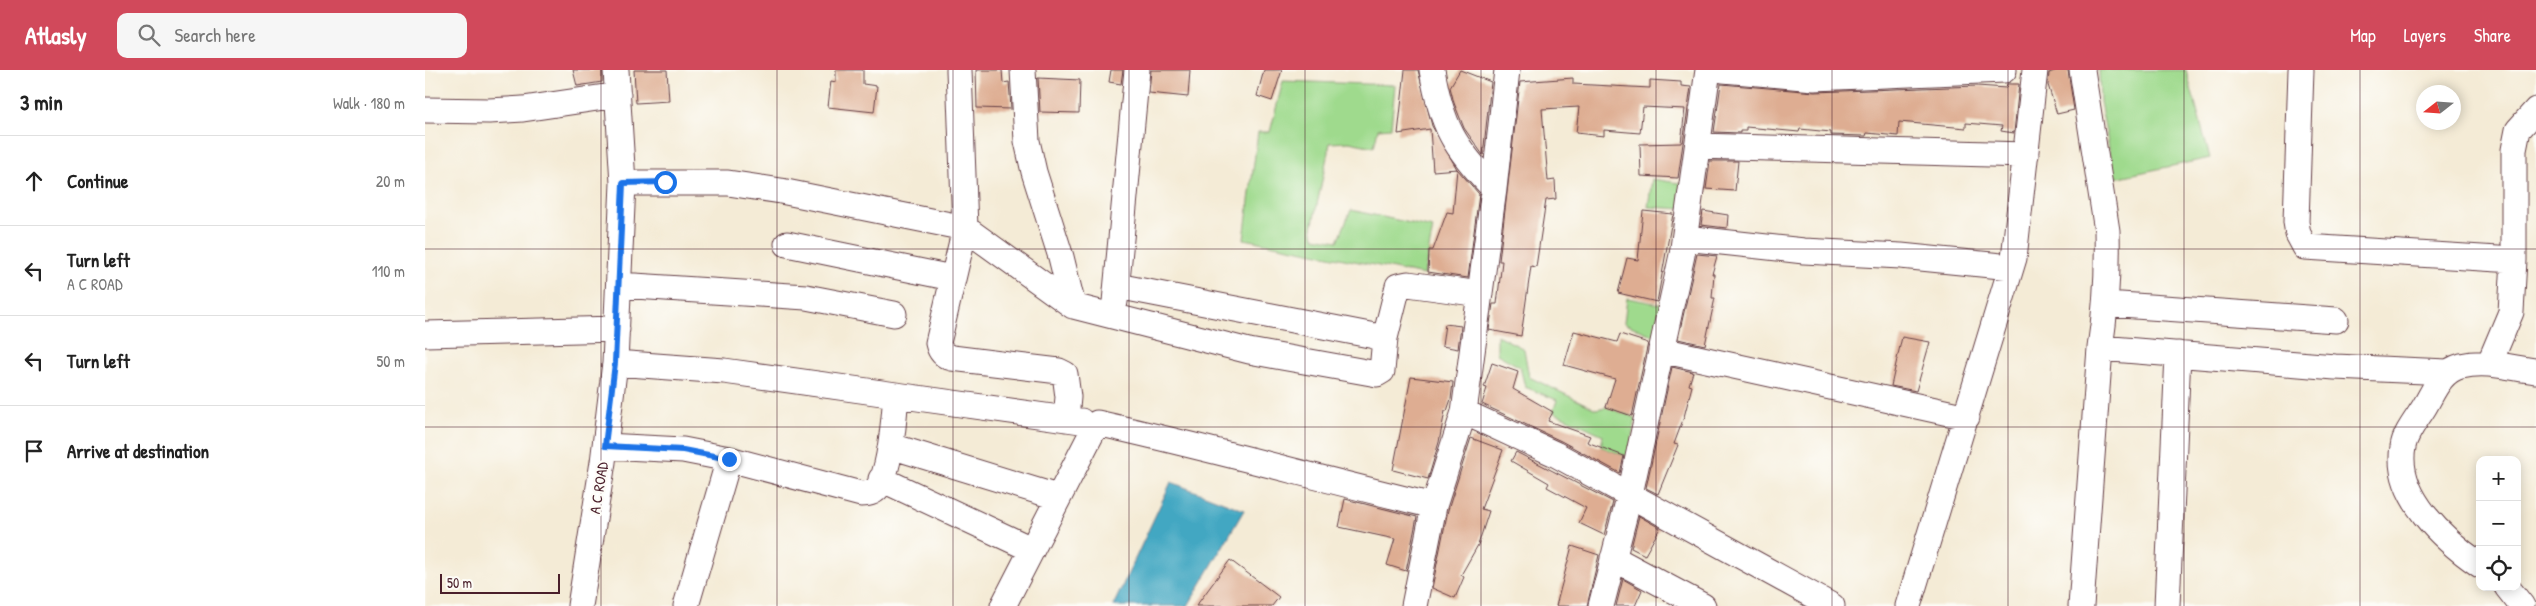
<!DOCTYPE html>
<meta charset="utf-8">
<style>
body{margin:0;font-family:"Patrick Hand",sans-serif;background:#f6f6f6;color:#222}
.controls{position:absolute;right:15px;bottom:15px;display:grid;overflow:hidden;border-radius:10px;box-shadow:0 2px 12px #0003}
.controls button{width:45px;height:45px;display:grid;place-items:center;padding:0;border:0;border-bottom:1px solid #e0e0e0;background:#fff;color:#222;font:25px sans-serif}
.compass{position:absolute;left:1991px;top:15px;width:45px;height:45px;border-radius:50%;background:#fff;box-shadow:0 2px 12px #0003;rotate:253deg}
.scale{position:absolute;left:15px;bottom:12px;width:120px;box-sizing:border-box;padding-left:5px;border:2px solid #4a1f2b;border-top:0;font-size:14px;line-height:18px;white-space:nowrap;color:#4a1f2b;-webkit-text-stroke:4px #fdfcf7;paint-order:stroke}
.stop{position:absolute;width:15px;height:15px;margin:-11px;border:4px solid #1a73e8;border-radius:50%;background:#fff}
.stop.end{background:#1a73e8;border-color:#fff;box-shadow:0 1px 5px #0008}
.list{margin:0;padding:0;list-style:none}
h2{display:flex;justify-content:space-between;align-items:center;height:65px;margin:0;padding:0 20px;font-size:21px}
h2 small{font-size:16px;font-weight:400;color:#767676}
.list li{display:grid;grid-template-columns:32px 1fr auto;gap:15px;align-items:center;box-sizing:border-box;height:90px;padding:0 20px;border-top:1px solid #e0e0e0}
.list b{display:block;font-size:19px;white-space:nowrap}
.list p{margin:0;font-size:16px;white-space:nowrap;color:#767676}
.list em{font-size:16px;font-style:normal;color:#767676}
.icon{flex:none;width:28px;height:28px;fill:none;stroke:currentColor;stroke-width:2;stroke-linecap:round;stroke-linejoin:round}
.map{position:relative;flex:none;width:2111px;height:536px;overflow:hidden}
header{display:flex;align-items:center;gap:30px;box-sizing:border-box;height:70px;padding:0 25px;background:#d1495b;color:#fff}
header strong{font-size:24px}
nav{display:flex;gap:28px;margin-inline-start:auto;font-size:18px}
.search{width:350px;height:45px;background:#f6f6f6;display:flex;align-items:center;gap:12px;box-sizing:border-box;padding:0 18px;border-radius:10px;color:#767676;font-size:19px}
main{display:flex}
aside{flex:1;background:#fff}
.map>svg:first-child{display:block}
.green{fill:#9fda8d;stroke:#747c5c}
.water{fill:#42a7c2;stroke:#466376}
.building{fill:#dead92}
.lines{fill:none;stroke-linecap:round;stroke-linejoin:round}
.minor-casing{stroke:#643e45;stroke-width:27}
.minor{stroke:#fff;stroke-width:25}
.route{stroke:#1a73e8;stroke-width:6}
.grid{fill:none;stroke:#4a1f2b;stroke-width:1;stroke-opacity:0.55}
.labels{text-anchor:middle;stroke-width:4.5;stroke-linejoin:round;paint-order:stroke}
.street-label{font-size:15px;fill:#4a1f2b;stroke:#fdfcf7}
</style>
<header>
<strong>Atlasly</strong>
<div class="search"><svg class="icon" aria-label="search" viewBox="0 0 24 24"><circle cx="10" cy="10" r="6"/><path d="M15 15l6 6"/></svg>Search here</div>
<nav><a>Map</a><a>Layers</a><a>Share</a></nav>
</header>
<main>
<aside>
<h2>3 min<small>Walk · 180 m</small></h2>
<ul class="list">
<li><svg class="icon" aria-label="ahead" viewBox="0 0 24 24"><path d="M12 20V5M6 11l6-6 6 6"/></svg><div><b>Continue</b></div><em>20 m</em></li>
<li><svg class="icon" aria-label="left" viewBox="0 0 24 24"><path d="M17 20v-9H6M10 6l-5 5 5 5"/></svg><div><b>Turn left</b><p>A C ROAD</p></div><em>110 m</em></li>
<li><svg class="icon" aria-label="left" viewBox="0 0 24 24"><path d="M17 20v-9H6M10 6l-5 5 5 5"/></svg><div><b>Turn left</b></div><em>50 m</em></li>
<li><svg class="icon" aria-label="arrive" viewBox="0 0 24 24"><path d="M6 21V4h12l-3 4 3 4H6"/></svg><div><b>Arrive at destination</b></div></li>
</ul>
</aside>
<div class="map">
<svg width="2111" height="536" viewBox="0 0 2111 536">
<rect width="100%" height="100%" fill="#fdfcf7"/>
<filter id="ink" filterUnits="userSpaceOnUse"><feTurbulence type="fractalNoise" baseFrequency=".02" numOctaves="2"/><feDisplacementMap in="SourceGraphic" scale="10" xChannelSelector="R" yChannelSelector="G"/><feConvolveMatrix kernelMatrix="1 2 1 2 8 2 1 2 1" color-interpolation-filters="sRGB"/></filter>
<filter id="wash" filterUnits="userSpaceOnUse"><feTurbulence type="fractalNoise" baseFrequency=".0096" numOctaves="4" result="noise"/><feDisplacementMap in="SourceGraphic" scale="20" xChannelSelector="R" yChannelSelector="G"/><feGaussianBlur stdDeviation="1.12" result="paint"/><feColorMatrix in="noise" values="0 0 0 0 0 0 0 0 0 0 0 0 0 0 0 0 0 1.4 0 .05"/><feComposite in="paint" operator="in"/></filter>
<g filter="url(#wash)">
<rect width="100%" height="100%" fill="#f4ebd6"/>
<path class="green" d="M1674,0H1761L1785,88L1690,108L1675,32Z
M858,11L970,15L966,58L953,59L949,77L924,72L905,73L887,158L889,167L913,171L926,140L1008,158L999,205L819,169L833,62H845Z
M1227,109L1261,114L1259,139L1223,137Z
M1202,228L1240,235L1229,266L1199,253Z
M1072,265L1099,279L1104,307L1171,339L1181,337L1211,348L1203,387L1176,377L1178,365L1128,342L1132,330L1100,317L1095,297L1072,284Z"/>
<path class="water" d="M746,412L819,440L763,536H688Z"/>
<g id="blocks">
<path class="building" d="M148,0H177V12L152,16Z
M209,0H242L244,31L211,33Z
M411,0H438V14L452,16L449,42L403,37L406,11L411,12Z
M551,0H577L578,13L584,12L586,39L552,38Z
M686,0H698L696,14L684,12Z
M726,0H765L763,27L724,23Z
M839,0H857L847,31L832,26Z
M980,0H993L1007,56L1032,99L1008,101L1005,59L973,64Z
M1035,0L1066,12L1058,85L1039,58L1029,33L1025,17Z
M1632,0H1643L1649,40L1632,44L1623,15L1624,3Z
M613,8L655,10L654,43L615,42Z
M1148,8V14L1225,18V10L1256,12V16L1266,17L1253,108L1216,106L1215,74L1256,73L1260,39L1218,37L1215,63L1179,60V66L1151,63L1154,37L1117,39L1123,111L1130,110L1131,129L1121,130L1111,197L1106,196L1096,266L1064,260L1068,234H1072L1077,191H1074L1095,12Z
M1296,14L1390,22L1552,16L1581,18L1582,14H1594L1589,63L1576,61L1577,56L1541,53V58L1474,52L1473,66L1442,63L1441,66L1406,65V62L1375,59L1374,62L1321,57V61H1315V63L1289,62Z
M1285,91H1313L1310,121L1281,119Z
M1032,99L1054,124L1043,208L1003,202L1004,180H1008L1022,142L1028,143Z
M1218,141L1248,144L1232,232L1193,223L1202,188L1213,190Z
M1278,141L1303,145L1302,158L1276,155Z
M1272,184L1292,186L1287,204H1289L1287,228H1290L1280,275L1253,269Z
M1020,254L1036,256L1033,279L1017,276Z
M1149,261L1192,272L1195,264L1223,273L1207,346L1181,337L1190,309L1139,295Z
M1477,267L1505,272L1491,321L1466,316Z
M1067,293L1093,302L1088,319L1128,342L1123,351L1165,366L1162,372L1199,386L1195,403L1136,371L1057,334L1062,318L1059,317Z
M1247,297L1268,302L1264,315L1267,316L1259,347L1249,374L1253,375L1233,424L1221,418Z
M986,307L1028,312L1026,329L1022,341H1020L1014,372L1003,409L968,400Z
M1046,368L1078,380L1056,439L1064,441L1053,475L1036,505L1039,507L1030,528L1007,518L1023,440Z
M1091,382L1188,432L1179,465L1154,453L1161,438L1122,417L1124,413L1086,391Z
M920,429L992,447L981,501L962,495L970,469L914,457Z
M1214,446L1235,458L1220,485L1206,478Z
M1147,476L1174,485L1162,536H1131Z
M805,490L854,527L847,536H771Z
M1198,509L1217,520L1210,536H1191Z"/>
</g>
</g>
<g filter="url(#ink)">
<use href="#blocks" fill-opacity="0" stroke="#643e45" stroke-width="1"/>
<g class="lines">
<defs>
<path id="minor" d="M534,0L540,158L513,273C515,282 519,286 527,288L634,301L640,304L643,327L641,349
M598,0L602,71L609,102L636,187L648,236
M1298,0L1389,8L1579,0
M1876,0L1871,152L1873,164L1880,177L2089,190
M0,40L64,41L98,39L193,25
M1273,76L1601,85
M198,113H303L356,121L540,158L648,236L824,281L952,304L957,301L960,268
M1069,119L1082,0
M1260,168L1379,181L1476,186L1586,197
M362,174L527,208
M194,215L381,227L469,244
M692,216L960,268L973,216L983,214L1055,224
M690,232L712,0
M1681,234L1911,250
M0,264L192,259
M1675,278L1910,297L2022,302
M1236,280L1542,347
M2065,292L2086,242L2089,190V80L2093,60L2111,40
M471,325L656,351
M1039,342L1130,384L1407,536
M180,376L258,380L304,389L436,424C443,424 449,423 453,417C466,399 469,347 471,325L299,301L190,293
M466,376L632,427
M456,409L606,479
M1188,488L1278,536
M2055,495C2020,471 1969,426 1978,377C1980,362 1994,347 2001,334C2010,318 2017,301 2036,296C2063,290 2085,298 2111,301
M2082,517L2097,536
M155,536L178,392L190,293L198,113L191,0
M261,536L304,389
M578,536L672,353C785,378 896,409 1009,436
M989,536L1009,436L1039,342L1069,119C1029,77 1017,57 1007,0
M1176,536L1205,424L1257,185L1283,0
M1483,536L1589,188L1610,0
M1656,536L1675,278C1681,239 1683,200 1682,161L1657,0
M1742,536L1753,284"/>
</defs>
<use href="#minor" class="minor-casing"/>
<use href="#minor" class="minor"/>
</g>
</g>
<g class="lines" filter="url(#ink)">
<path class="route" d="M240,112L198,113L190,293L180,376L258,380L304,389"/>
</g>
<path class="grid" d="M176,0V536M352,0V536M528,0V536M704,0V536M880,0V536M1056,0V536M1231,0V536M1407,0V536M1583,0V536M1759,0V536M1935,0V536M0,179H2111M0,357H2111"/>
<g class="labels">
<g class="street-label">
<text transform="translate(174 418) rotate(-81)" y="5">A C ROAD</text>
</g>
</g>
</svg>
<div class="controls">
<button>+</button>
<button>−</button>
<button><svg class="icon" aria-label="locate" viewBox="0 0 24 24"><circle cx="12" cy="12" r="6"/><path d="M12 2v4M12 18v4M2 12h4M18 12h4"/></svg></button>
</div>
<svg class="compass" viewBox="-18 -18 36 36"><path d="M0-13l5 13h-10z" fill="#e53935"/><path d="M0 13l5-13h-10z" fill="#767676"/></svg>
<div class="scale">50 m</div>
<div class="stop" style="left:240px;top:112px"></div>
<div class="stop end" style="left:304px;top:389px"></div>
</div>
</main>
